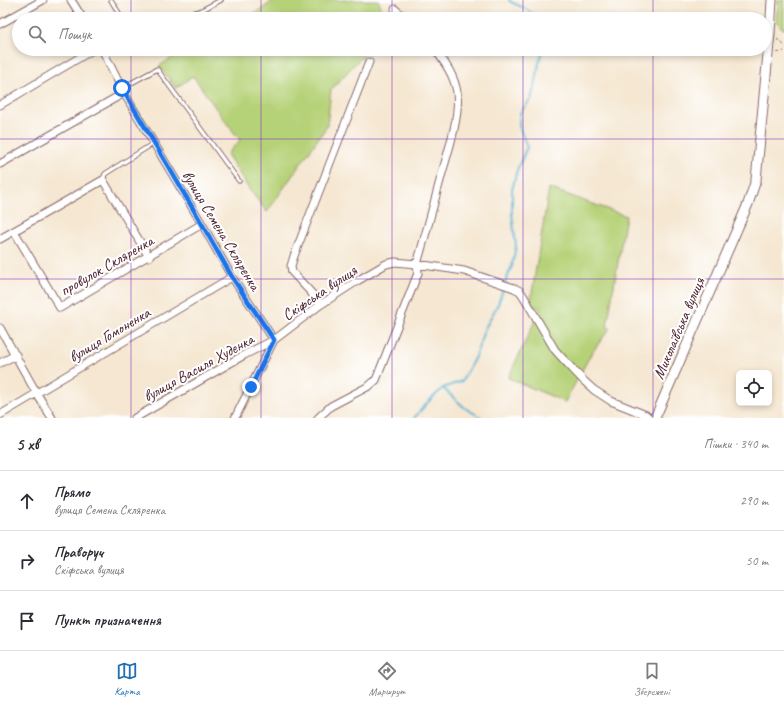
<!DOCTYPE html>
<html lang="uk">
<meta charset="utf-8">
<style>
body{margin:0;font-family:Caveat,sans-serif;background:#f2f2f3;color:#2b2b33}
.controls{position:absolute;right:12px;bottom:12px;display:grid;overflow:hidden;border-radius:6px;box-shadow:0 2px 6px #0003}
.controls button{width:36px;height:36px;display:grid;place-items:center;padding:0;border:0;border-bottom:1px solid #e1e1e2;background:#fff;color:#2b2b33;font:20px sans-serif}
.stop{position:absolute;width:12px;height:12px;margin:-9px;border:3px solid #1a73e8;border-radius:50%;background:#fff}
.stop.end{background:#1a73e8;border-color:#fff;box-shadow:0 1px 4px #0008}
.list{margin:0;padding:0;list-style:none}
h2{display:flex;justify-content:space-between;align-items:center;height:52px;margin:0;padding:0 16px;font-size:17px}
h2 small{font-size:13px;font-weight:400;color:#7c7c81}
.list li{display:grid;grid-template-columns:26px 1fr auto;gap:12px;align-items:center;box-sizing:border-box;height:60px;padding:0 16px;border-top:1px solid #e1e1e2}
.list b{display:block;font-size:15px;white-space:nowrap}
.list p{margin:0;font-size:13px;white-space:nowrap;color:#7c7c81}
.list em{font-size:13px;font-style:normal;color:#7c7c81}
.icon{flex:none;width:22px;height:22px;fill:none;stroke:currentColor;stroke-width:2;stroke-linecap:round;stroke-linejoin:round}
.map{position:relative;flex:none;width:784px;height:418px;overflow:hidden}
.search{position:absolute;background:#fff;box-shadow:0 2px 6px #0003;left:12px;right:12px;top:12px;height:44px;display:flex;align-items:center;gap:10px;box-sizing:border-box;padding:0 14px;border-radius:22px;color:#7c7c81;font-size:15px}
.sheet{height:232px;background:#fff}
nav{display:flex;justify-content:space-around;align-items:center;box-sizing:border-box;height:56px;border-top:1px solid #e1e1e2;background:#fff;font-size:11px;color:#7c7c81}
nav a{display:grid;justify-items:center;gap:2px}
nav .on{color:#1f6fb2}
.map>svg:first-child{display:block}
.green{fill:#b6d278;stroke:#807852}
.lines{fill:none;stroke-linecap:round;stroke-linejoin:round}
.stream{stroke:#51afd0;stroke-width:2}
.service-casing{stroke:#866565;stroke-width:5.5}
.minor-casing{stroke:#866565;stroke-width:9}
.tertiary-casing{stroke:#866565;stroke-width:11}
.path{stroke:#866565;stroke-width:1;stroke-dasharray:3 3;stroke-linecap:butt}
.service{stroke:#fff;stroke-width:3.5}
.minor{stroke:#fff;stroke-width:7}
.tertiary{stroke:#fff;stroke-width:9}
.route{stroke:#1a73e8;stroke-width:5}
.grid{fill:none;stroke:#7b2cbf;stroke-width:1;stroke-opacity:0.55}
.labels{text-anchor:middle;stroke-width:4;stroke-linejoin:round;paint-order:stroke}
.street-label{font-size:16px;fill:#4a1f2b;stroke:#fff}
</style>
<div class="map">
<svg width="784" height="418" viewBox="0 0 784 418">
<rect width="100%" height="100%" fill="#fff"/>
<filter id="ink" filterUnits="userSpaceOnUse"><feTurbulence type="fractalNoise" baseFrequency=".025" numOctaves="2"/><feDisplacementMap in="SourceGraphic" scale="8" xChannelSelector="R" yChannelSelector="G"/><feConvolveMatrix kernelMatrix="1 2 1 2 8 2 1 2 1" color-interpolation-filters="sRGB"/></filter>
<filter id="wash" filterUnits="userSpaceOnUse"><feTurbulence type="fractalNoise" baseFrequency=".012" numOctaves="4" result="noise"/><feDisplacementMap in="SourceGraphic" scale="16" xChannelSelector="R" yChannelSelector="G"/><feGaussianBlur stdDeviation="0.9" result="paint"/><feColorMatrix in="noise" values="0 0 0 0 0 0 0 0 0 0 0 0 0 0 0 0 0 1.4 0 .05"/><feComposite in="paint" operator="in"/></filter>
<g filter="url(#wash)">
<rect width="100%" height="100%" fill="#f5e7d1"/>
<path class="green" d="M274,0H378L385,15L384,19H243L262,9Z
M778,0H784V30L776,22Z
M187,49H370L351,68L331,90L327,126L267,212L249,189L227,154L240,140L222,117L193,76L176,88L159,66Z
M549,188L626,216L607,326L610,328L591,354L565,402L508,378L541,308L530,305Z"/>
<g class="lines">
<path class="stream" d="M509,0L511,2L526,9L541,19
M505,283L512,266L516,246L512,214V190L517,170L527,147L519,126L520,113L531,99L536,81L539,63L543,49
M443,388L465,408L482,418
M414,418L427,403L443,388L462,381L476,355L484,330L498,304L504,287"/>
</g>
</g>
<g filter="url(#ink)">
<g class="lines">
<defs>
<path id="service" d="M111,0L120,15L121,19
M170,19L200,11L221,0
M122,88L157,69L239,181
M103,180L105,174L154,143"/>
<path id="minor" d="M71,0L83,19
M395,9L406,19
M0,24L43,0
M102,49L124,93L202,224L232,277L274,340
M0,105L94,49
M0,164L124,93
M14,231L60,308L202,224
M0,239L103,180L149,257
M320,305L316,298L292,272L291,266L294,256L369,62
M0,328L37,394L52,418
M0,363L16,355
M0,415L232,277
M135,418L244,355L274,340
M235,418L274,340L320,305L357,281L386,264L395,262L417,264L464,271L514,288L520,291L524,297L555,350L565,361L584,381L594,390L611,401L646,415L649,418
M318,418L331,406L369,386L376,380L418,273L417,264C426,234 434,203 442,173C449,149 460,116 457,92C454,75 445,63 435,49"/>
<path id="tertiary" d="M655,418L748,204L756,180L770,33L772,0"/>
</defs>
<use href="#service" class="service-casing"/>
<use href="#minor" class="minor-casing"/>
<use href="#tertiary" class="tertiary-casing"/>
<path class="path" d="M390,19L392,15
M777,39L784,45
M777,53L784,51
M372,56L375,49"/>
<use href="#service" class="service"/>
<use href="#minor" class="minor"/>
<use href="#tertiary" class="tertiary"/>
</g>
</g>
<g class="lines" filter="url(#ink)">
<path class="route" d="M122,88L202,224L232,277L274,340L251,387"/>
</g>
<path class="grid" d="M131,0V19M261,0V19M392,0V19M523,0V19M653,0V19M131,49V418M261,49V418M392,49V418M523,49V418M653,49V418M0,139H784M0,279H784"/>
<g class="labels">
<g class="street-label">
<text transform="translate(222 230) rotate(59)" y="6">вулиця Семена Скляренка</text>
<text transform="translate(106 265) rotate(-30)" y="6">провулок Скляренка</text>
<text transform="translate(319 292) rotate(-34)" y="6">Скіфська вулиця</text>
<text transform="translate(678 328) rotate(-67)" y="6">Миколаївська вулиця</text>
<text transform="translate(109 334) rotate(-31)" y="6">вулиця Гомоненка</text>
<text transform="translate(198 367) rotate(-29)" y="6">вулиця Василя Худенка</text>
</g>
</g>
</svg>
<div class="controls">
<button><svg class="icon" aria-label="locate" viewBox="0 0 24 24"><circle cx="12" cy="12" r="6"/><path d="M12 2v4M12 18v4M2 12h4M18 12h4"/></svg></button>
</div>
<div class="stop" style="left:122px;top:88px"></div>
<div class="stop end" style="left:251px;top:387px"></div>
<div class="search"><svg class="icon" aria-label="search" viewBox="0 0 24 24"><circle cx="10" cy="10" r="6"/><path d="M15 15l6 6"/></svg>Пошук</div>
</div>
<section class="sheet">
<h2>5 хв<small>Пішки · 340 m</small></h2>
<ul class="list">
<li><svg class="icon" aria-label="ahead" viewBox="0 0 24 24"><path d="M12 20V5M6 11l6-6 6 6"/></svg><div><b>Прямо</b><p>вулиця Семена Скляренка</p></div><em>290 m</em></li>
<li><svg class="icon" aria-label="right" viewBox="0 0 24 24"><path d="M7 20v-9h11M14 6l5 5-5 5"/></svg><div><b>Праворуч</b><p>Скіфська вулиця</p></div><em>50 m</em></li>
<li><svg class="icon" aria-label="arrive" viewBox="0 0 24 24"><path d="M6 21V4h12l-3 4 3 4H6"/></svg><div><b>Пункт призначення</b></div></li>
</ul>
</section>
<nav>
<a class="on"><svg class="icon" aria-label="map" viewBox="0 0 24 24"><path d="M3 6l6-2 6 2 6-2v14l-6 2-6-2-6 2zM9 4v14M15 6v14"/></svg>Карта</a>
<a><svg class="icon" aria-label="directions" viewBox="0 0 24 24"><path d="M12 3l9 9-9 9-9-9zM9 14v-3h6M13 9l2 2-2 2"/></svg>Маршрут</a>
<a><svg class="icon" aria-label="saved" viewBox="0 0 24 24"><path d="M7 4h10v16l-5-4-5 4z"/></svg>Збережені</a>
</nav>
